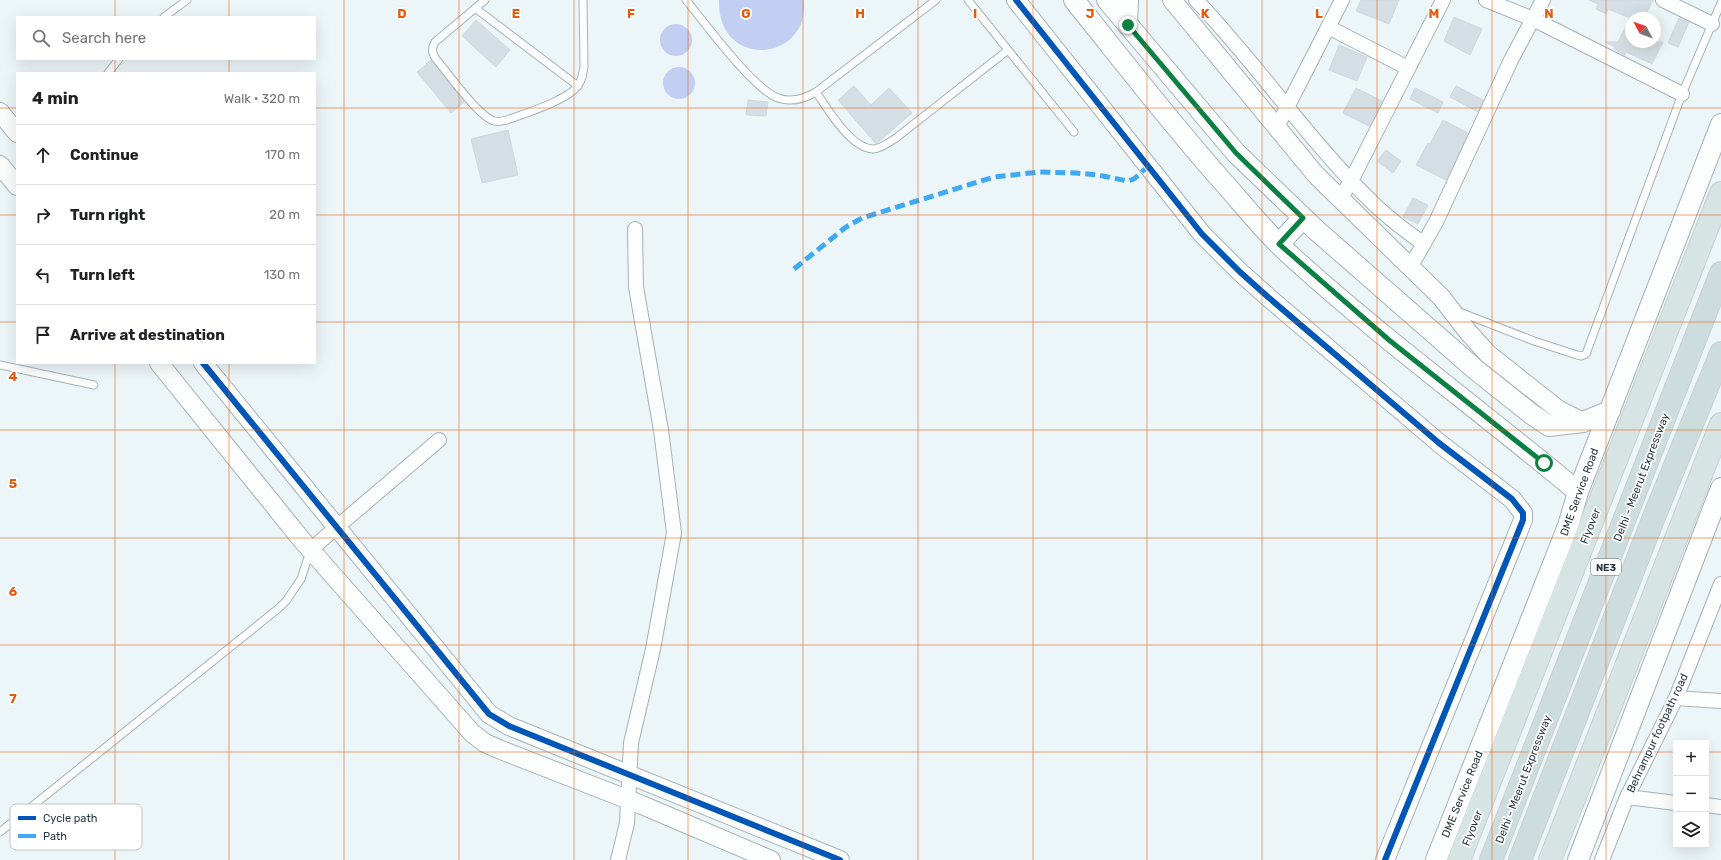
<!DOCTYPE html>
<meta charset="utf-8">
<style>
body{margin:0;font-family:Rubik,sans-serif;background:#f6f6f6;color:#202124}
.controls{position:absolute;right:12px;bottom:12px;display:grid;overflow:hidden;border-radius:0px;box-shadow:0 4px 16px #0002}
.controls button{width:36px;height:36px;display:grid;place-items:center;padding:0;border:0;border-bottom:1px solid #e0e0e0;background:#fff;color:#202124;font:20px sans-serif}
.compass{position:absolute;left:1625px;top:12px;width:36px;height:36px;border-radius:50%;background:#fff;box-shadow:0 4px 16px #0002;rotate:311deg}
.stop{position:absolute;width:12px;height:12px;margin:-9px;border:3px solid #0b8043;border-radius:50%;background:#fff}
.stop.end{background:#0b8043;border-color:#fff;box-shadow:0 1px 4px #0008}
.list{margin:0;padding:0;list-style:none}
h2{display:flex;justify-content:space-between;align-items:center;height:52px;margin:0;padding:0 16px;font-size:17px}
h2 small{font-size:13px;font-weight:400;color:#757577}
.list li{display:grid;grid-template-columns:26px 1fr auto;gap:12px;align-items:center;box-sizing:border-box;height:60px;padding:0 16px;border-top:1px solid #e0e0e0}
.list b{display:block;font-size:15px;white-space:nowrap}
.list em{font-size:13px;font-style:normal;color:#757577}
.icon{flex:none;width:22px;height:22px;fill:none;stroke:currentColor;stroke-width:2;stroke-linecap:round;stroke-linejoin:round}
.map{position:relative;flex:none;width:1721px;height:860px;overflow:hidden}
.search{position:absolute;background:#fff;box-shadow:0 4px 16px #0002;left:16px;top:16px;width:300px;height:44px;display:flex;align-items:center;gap:10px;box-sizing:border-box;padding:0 14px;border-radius:0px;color:#757577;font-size:15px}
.panel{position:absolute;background:#fff;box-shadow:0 4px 16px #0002;left:16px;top:72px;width:300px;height:292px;border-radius:0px}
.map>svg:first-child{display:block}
.water{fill:#c3cff2}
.building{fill:#d5dee4;stroke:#cfd8df}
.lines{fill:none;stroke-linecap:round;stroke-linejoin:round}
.service-casing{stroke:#a7b2b6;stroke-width:9}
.minor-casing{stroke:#a7b2b6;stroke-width:16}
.tertiary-casing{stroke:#a7b2b6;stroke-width:20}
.secondary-casing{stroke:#a7b2b6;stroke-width:22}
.trunk-casing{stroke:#c9d0d2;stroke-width:24}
.motorway-casing{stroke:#c9d0d2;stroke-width:24}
.service{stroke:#fcfefe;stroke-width:7}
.minor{stroke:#fcfefe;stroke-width:14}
.tertiary{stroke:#fcfefe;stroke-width:18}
.secondary{stroke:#fcfefe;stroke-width:20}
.trunk{stroke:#d6e4e4;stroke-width:22}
.motorway{stroke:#cdddde;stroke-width:22}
.quiet{stroke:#3fa9f5;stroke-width:5;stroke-dasharray:10 5;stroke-linecap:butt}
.cycleway-casing{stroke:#fff;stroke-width:8}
.cycleway{stroke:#0057b8;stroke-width:6}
.route{stroke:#0b8043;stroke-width:5}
.grid{fill:none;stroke:#e8590c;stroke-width:1;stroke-opacity:0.55}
.labels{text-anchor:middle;stroke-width:3.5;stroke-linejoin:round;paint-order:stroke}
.shield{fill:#fff;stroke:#697479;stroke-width:1}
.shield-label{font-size:10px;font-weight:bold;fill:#29393f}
.street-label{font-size:11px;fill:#29393f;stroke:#fff}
.key{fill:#fff;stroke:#bfc4c5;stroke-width:1}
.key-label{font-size:11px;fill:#29393f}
.grid-label{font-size:13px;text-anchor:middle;font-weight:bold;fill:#e8590c;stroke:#fff;stroke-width:3.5;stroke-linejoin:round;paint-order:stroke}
</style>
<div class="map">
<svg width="1721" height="860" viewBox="0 0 1721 860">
<rect width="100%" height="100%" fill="#ecf5f8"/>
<path class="water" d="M719,0H804C810,63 717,70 719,0Z
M660 40a16 16 0 1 1 32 0a16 16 0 1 1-32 0Z
M663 83a16 16 0 1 1 32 0a16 16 0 1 1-32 0Z"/>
<path class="building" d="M1361,0H1399L1389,24L1356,11Z
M1589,0H1653L1644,18H1631V42H1663L1652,64L1626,52L1625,55L1614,49L1615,47L1605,42H1618L1630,18L1608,9L1606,14L1596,9L1598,4Z
M1454,17L1482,29L1470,55L1444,41Z
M1679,18L1689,22L1678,47L1668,43Z
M476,20L510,50L496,67L462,36Z
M1339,45L1367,57L1357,81L1329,70Z
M431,60L464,102L451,113L417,72Z
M854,86L871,105L889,88L912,113L876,144L838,100Z
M1456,86L1483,100L1478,112L1450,97Z
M1356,88L1382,101L1369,126L1343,113Z
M1415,88L1443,102L1438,113L1410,99Z
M748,100L768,102L766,116L746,115Z
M1443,120L1468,133L1446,180L1416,165L1428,143L1430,144Z
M508,130L518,175L482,183L471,139Z
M1386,150L1401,161L1393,173L1377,161Z
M1413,198L1428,205L1418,224L1403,217Z"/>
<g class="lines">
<defs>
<path id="service" d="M485,0L435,42C431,49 432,53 436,59C448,73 478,116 494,121C498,122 503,121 507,120C526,113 565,101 577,87C582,81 583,74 584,66L583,0
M686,0C705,23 753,89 778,98C792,103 804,99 816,92L936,0
M968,0L1074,132
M475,8L578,86
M164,17L187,0
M108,73L119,59
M816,92C828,109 850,148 873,149C881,149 889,142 896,138L1008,50
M1457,311L1534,341L1577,355L1581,356L1586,354L1682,94L1721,3
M0,365L94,385
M0,832L279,608L286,601L301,579L310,551"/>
<path id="minor" d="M1196,0C1259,66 1310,143 1376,206C1391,220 1407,232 1424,244
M1486,0L1533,19L1682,94
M1663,0L1712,24
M1328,27L1408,68
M1277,127L1342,0
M1340,199L1351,181L1443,0
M1411,266L1436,222L1511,60L1543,0
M310,550L439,440
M1676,698L1721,701
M1627,797L1676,803
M1706,805L1721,807
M618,860L627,823L631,743L653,649L674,533L661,430L636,287L635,229
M1602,860L1627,797L1676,698L1721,584"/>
<path id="tertiary" d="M1016,0L1202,234L1240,272L1268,297L1439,443L1512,499L1523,513V520L1385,860
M1172,0L1316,175L1441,297L1469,333L1488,354L1559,410L1583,422
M1128,25L1129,0
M0,112L17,133
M0,165L17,186
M159,363L301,539L472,733L485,743L501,750L642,805L771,860
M203,363L489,714L509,726L840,860"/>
<path id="secondary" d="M1074,0C1124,62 1172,125 1225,184C1246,208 1266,233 1290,255C1382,339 1483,412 1578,492
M1107,0L1236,153L1316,230L1476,370L1530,413L1549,426L1583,422L1610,411
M1279,244L1303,218
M1436,860L1568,526L1578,492L1721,124
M1578,860L1721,488"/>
<path id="trunk" d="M1459,860L1721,193
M1550,860L1721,424"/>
<path id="motorway" d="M1491,860L1721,273
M1520,860L1654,517L1721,353"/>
</defs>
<use href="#service" class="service-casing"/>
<use href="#minor" class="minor-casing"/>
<use href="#tertiary" class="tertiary-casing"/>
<use href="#secondary" class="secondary-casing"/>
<use href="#trunk" class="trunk-casing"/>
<use href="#motorway" class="motorway-casing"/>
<use href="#service" class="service"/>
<use href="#minor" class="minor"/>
<use href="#tertiary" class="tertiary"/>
<use href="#secondary" class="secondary"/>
<use href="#trunk" class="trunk"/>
<use href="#motorway" class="motorway"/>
<path class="quiet" d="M794,269L846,227L862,218L994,177L1040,172L1076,173L1098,175L1128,181L1134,179L1148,166"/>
<defs>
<path id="cycleway" d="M1016,0L1202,234L1240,272L1268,297L1439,443L1512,499L1523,513V520L1385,860
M203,363L489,714L509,726L840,860"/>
</defs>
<use href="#cycleway" class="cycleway-casing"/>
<use href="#cycleway" class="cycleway"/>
</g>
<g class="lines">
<path class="route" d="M1128,25L1236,153L1303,218L1279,244L1389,340L1544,463"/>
</g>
<path class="grid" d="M115,0V17M229,0V17M344,0V860M459,0V860M574,0V860M688,0V860M803,0V860M918,0V860M1033,0V860M1147,0V860M1262,0V860M1377,0V860M1492,0V860M1606,0V860M115,59V73M229,59V73M0,108H17M315,108H1721M0,215H17M315,215H1721M0,322H17M315,322H1721M115,363V860M229,363V860M0,430H1721M0,538H1721M0,645H1721M0,752H1676M1706,752H1721"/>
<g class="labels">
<rect class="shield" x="1591" y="559" width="30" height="16" rx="3"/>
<g class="shield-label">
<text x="1606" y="571">NE3</text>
</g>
<g class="street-label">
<text transform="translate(1641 477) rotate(-69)" y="4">Delhi - Meerut Expressway</text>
<text transform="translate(1579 492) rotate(-70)" y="4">DME Service Road</text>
<text transform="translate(1590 526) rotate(-69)" y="4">Flyover</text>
<text transform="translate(1657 733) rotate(-65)" y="4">Behrampur footpath road</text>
<text transform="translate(1523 779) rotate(-69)" y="4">Delhi - Meerut Expressway</text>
<text transform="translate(1462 794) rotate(-68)" y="4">DME Service Road</text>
<text transform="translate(1472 828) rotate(-69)" y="4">Flyover</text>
</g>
</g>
<rect x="10" y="804" width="132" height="46" rx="6" class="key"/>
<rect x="18" y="816" width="18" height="4" fill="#0057b8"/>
<rect x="18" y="834" width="18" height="4" fill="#3fa9f5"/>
<g class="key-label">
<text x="43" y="822">Cycle path</text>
<text x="43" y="840">Path</text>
</g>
<g class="grid-label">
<text x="402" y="18">D</text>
<text x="516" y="18">E</text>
<text x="631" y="18">F</text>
<text x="746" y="18">G</text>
<text x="860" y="18">H</text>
<text x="975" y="18">I</text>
<text x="1090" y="18">J</text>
<text x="1205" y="18">K</text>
<text x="1319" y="18">L</text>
<text x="1434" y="18">M</text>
<text x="1549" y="18">N</text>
<text x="13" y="381">4</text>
<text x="13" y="488">5</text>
<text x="13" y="596">6</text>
<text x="13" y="703">7</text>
</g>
</svg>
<div class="controls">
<button>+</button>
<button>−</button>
<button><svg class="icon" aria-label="layers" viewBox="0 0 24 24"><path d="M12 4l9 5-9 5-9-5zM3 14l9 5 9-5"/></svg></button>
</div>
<svg class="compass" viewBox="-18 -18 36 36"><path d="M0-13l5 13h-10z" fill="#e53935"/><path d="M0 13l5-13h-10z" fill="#757577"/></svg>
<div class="stop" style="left:1544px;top:463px"></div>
<div class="stop end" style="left:1128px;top:25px"></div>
<div class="search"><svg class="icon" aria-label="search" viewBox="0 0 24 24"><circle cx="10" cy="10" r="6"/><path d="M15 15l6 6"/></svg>Search here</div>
<section class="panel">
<h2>4 min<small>Walk · 320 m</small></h2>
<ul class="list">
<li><svg class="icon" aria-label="ahead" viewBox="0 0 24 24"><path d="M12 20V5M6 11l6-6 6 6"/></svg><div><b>Continue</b></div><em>170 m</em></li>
<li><svg class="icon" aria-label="right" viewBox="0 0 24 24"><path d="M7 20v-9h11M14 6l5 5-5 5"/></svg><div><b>Turn right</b></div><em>20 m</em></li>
<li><svg class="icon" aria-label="left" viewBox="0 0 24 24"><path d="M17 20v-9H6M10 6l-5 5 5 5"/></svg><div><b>Turn left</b></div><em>130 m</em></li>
<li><svg class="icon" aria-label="arrive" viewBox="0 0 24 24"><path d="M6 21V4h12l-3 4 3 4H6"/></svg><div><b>Arrive at destination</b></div></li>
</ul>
</section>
</div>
